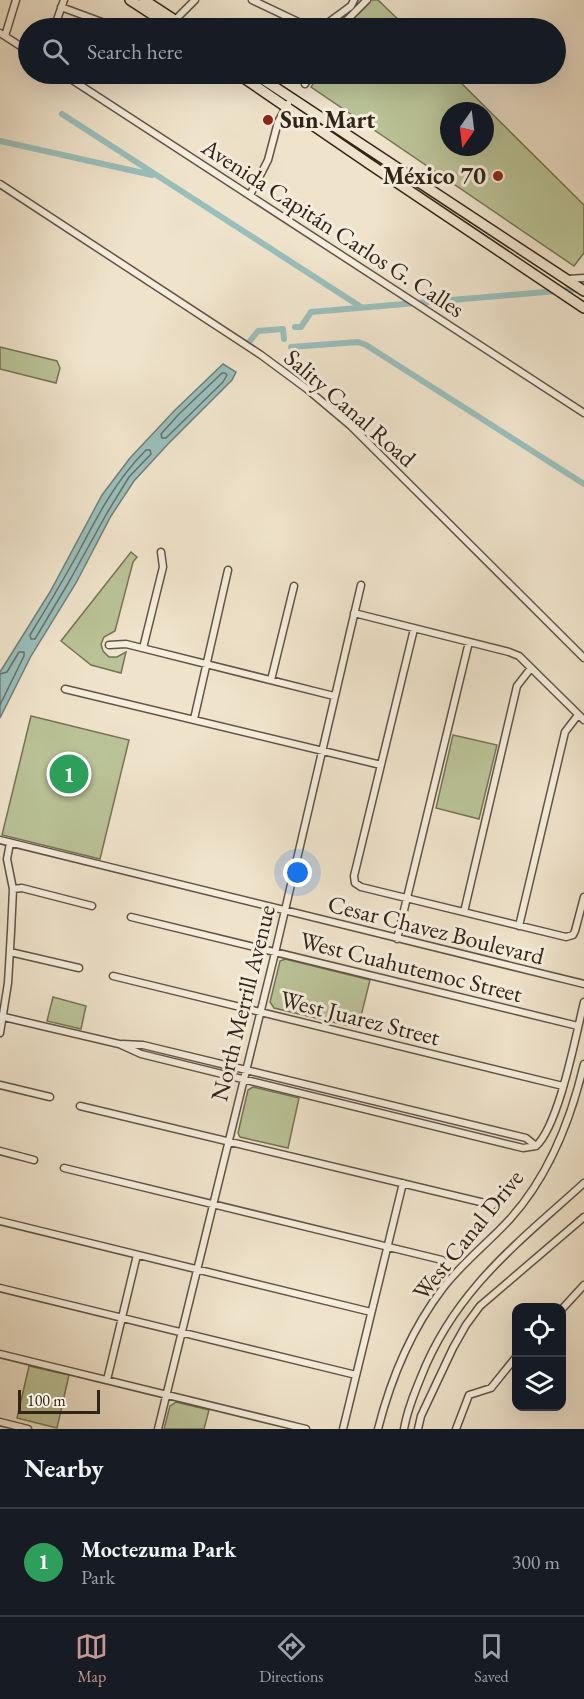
<!DOCTYPE html>
<meta charset="utf-8">
<style>
body{margin:0;font-family:"EB Garamond",serif;background:#242831;color:#f1f3f6}
.controls{position:absolute;right:18px;bottom:18px;display:grid;overflow:hidden;border-radius:12px;box-shadow:0 6px 24px #0002}
.controls button{width:54px;height:54px;display:grid;place-items:center;padding:0;border:0;border-bottom:2px solid #363941;background:#171b24;color:#f1f3f6;font:30px sans-serif}
.compass{position:absolute;left:440px;top:102px;width:54px;height:54px;border-radius:50%;background:#171b24;box-shadow:0 6px 24px #0002;rotate:194deg}
.scale{position:absolute;left:18px;bottom:15px;width:82px;box-sizing:border-box;padding-left:6px;border:3px solid #322416;border-top:0;font-size:16px;line-height:21px;white-space:nowrap;color:#322416;-webkit-text-stroke:4px #f5eddd;paint-order:stroke}
.you{position:absolute;left:298px;top:873px;width:21px;height:21px;margin:-15px;border:4px solid #fff;border-radius:50%;background:#1a73e8;box-shadow:0 0 0 9px #1a73e833}
.badge{display:grid;place-items:center;width:39px;height:39px;border-radius:50%;background:#c59692;color:#fff;font-size:20px;font-weight:700}
.pin{position:absolute;translate:-50% -50%;border:3px solid #fff;box-shadow:0 2px 6px #0006}
.list{margin:0;padding:0;list-style:none}
h2{display:flex;justify-content:space-between;align-items:center;height:78px;margin:0;padding:0 24px;font-size:26px}
h2 small{font-size:20px;font-weight:400;color:#9ea1a6}
.list li{display:grid;grid-template-columns:39px 1fr auto;gap:18px;align-items:center;box-sizing:border-box;height:108px;padding:0 24px;border-top:2px solid #363941}
.list b{display:block;font-size:22px;white-space:nowrap}
.list p{margin:0;font-size:20px;white-space:nowrap;color:#9ea1a6}
.list em{font-size:20px;font-style:normal;color:#9ea1a6}
.icon{flex:none;width:33px;height:33px;fill:none;stroke:currentColor;stroke-width:2;stroke-linecap:round;stroke-linejoin:round}
.map{position:relative;flex:none;width:584px;height:1429px;overflow:hidden}
.search{position:absolute;background:#171b24;box-shadow:0 6px 24px #0002;left:18px;right:18px;top:18px;height:66px;display:flex;align-items:center;gap:15px;box-sizing:border-box;padding:0 21px;border-radius:33px;color:#9ea1a6;font-size:22px}
.sheet{height:186px;background:#171b24}
nav{display:flex;justify-content:space-around;align-items:center;box-sizing:border-box;height:84px;border-top:2px solid #363941;background:#171b24;font-size:16px;color:#9ea1a6}
nav a{display:grid;justify-items:center;gap:3px}
nav .on{color:#c59692}
.map>svg:first-child{display:block}
.green{fill:#bac397;stroke:#767456;stroke-width:1.5;fill-rule:evenodd}
.water{fill:#9abebb;stroke:#708079;stroke-width:1.5}
.lines{fill:none;stroke-linecap:round;stroke-linejoin:round}
.shore{stroke:#667168;stroke-width:1.5}
.stream{stroke:#708079;stroke-width:1.5}
.canal{stroke:#9abebb;stroke-width:6}
.minor-casing{stroke:#615443;stroke-width:9}
.highway-casing{stroke:#322416;stroke-width:12}
.minor{stroke:#f5eddd;stroke-width:6}
.highway{stroke:#efe3cb;stroke-width:9}
.poi-dot{fill:#8f2418;stroke:#f5eddd;stroke-width:2}
.labels{text-anchor:middle;stroke-width:6;stroke-linejoin:round;paint-order:stroke}
.poi-label{font-size:24px;font-weight:bold;fill:#322416;stroke:#f5eddd;text-anchor:start}
.street-label{font-size:24px;fill:#322416;stroke:#f5eddd}
</style>
<div class="map">
<svg width="584" height="1429" viewBox="0 0 584 1429">
<rect width="100%" height="100%" fill="#efe3cb"/>
<filter id="stains"><feTurbulence type="fractalNoise" baseFrequency=".00333" numOctaves="4"/><feColorMatrix values="0 0 0 0 .2 0 0 0 0 .09 0 0 0 0 .02 0 0 0 .5 -.17"/></filter>
<radialGradient id="worn" r=".72"><stop offset=".6" stop-color="#630" stop-opacity="0"/><stop offset="1" stop-color="#630" stop-opacity=".3"/></radialGradient>
<path class="green" d="M364,0H378L407,28H346Z
M319,74H452L584,205V253L574,266L311,87ZM449,111H485V147H449Z
M0,347L57,361L60,368L56,383L0,369Z
M131,552L137,557L133,562L115,631L104,637L101,644L103,651L109,657H117L126,652L121,673L91,665L61,641Z
M31,716L129,740L100,859L2,835Z
M453,735L497,745L479,819L436,808Z
M285,959L370,980L358,1028L274,1008L270,1002L280,961Z
M53,997L86,1006L81,1029L47,1021Z
M253,1087L299,1098L288,1148L240,1137L238,1133L248,1090Z
M29,1366L69,1375L57,1428L17,1418Z
M176,1402L209,1410L204,1429H164L170,1406Z"/>
<path class="water" d="M223,364L236,372L232,380L168,444L134,481L111,516L76,583L31,656L0,718V672L50,592L102,495L130,458L175,410Z"/>
<g class="lines">
<path class="shore" d="M222,373H225L227,375L223,382L166,438H162L161,434L179,414Z
M146,450H150L151,454L129,477L107,513L70,580L35,639H31L30,635C46,609 62,582 77,555C97,517 115,481 146,450Z
M0,674L7,672L19,652H24V656L0,705"/>
<path class="stream" d="M355,4L359,0
M331,28L349,10"/>
<path class="canal" d="M62,114L361,307
M0,141L152,175
M295,327H301L311,312L580,289
M250,341L258,331L283,329L284,339
M291,347L358,342L366,345L584,484"/>
<defs>
<path id="minor" d="M252,0L311,28
M61,7L118,28
M175,20L195,0
M54,28L64,0
M321,28L351,6L354,0
M339,28L367,0
M0,33L28,51
M5,36L16,0
M63,74L584,413
M305,84L310,74
M0,184L261,355L307,389L351,426L584,658
M250,195L268,160L278,122L288,104
M567,279L584,278
M354,613L509,652L519,656L584,720
M414,629L354,876L355,883L361,887L566,937L573,935L575,931L584,897
M109,645L126,644L334,696
M143,648L163,567L161,552
M271,680L294,586
M65,689L381,765
M194,719L228,570
M0,840L584,984
M13,889L22,888L92,906
M464,912L517,686L531,668
M131,917L578,1026
M519,926L565,732L578,715
M397,939L469,642
M10,952L79,968
M113,976L563,1086
M4,1017L119,1044L141,1054L523,1148L536,1146
M0,1033L8,983L11,932L13,889L7,859L10,843
M122,1044L143,1045L526,1138L536,1146
M0,1085L50,1097
M80,1106L493,1205
M536,1146C559,1125 576,1035 584,1002
M0,1151L34,1160
M64,1168L442,1260
M0,1221L371,1312
M0,1288L356,1375
M562,1309L584,1285
M0,1354L306,1429
M107,1380L137,1255
M0,1422L28,1429
M158,1429L275,953L361,585
M343,1429L403,1183
M378,1429C391,1378 411,1330 443,1288C462,1263 488,1243 510,1219C549,1176 571,1119 584,1064
M404,1429C407,1411 414,1394 421,1377C455,1290 518,1243 584,1183
M418,1429L421,1416L453,1348L466,1325L480,1306L584,1217
M456,1429L469,1395L491,1388L516,1357"/>
<path id="highway" d="M130,0L173,28
M144,0L187,28
M238,74L371,165L584,308
M255,74L584,291"/>
</defs>
<use href="#minor" class="minor-casing"/>
<use href="#highway" class="highway-casing"/>
<use href="#minor" class="minor"/>
<use href="#highway" class="highway"/>
</g>
<g class="poi-dot">
<circle cx="268" cy="120" r="6"/>
<circle cx="498" cy="176" r="6"/>
</g>
<g class="labels">
<g class="poi-label">
<text x="280" y="128">Sun Mart</text>
<text x="486" y="184" text-anchor="end">México 70</text>
</g>
<g class="street-label">
<text transform="translate(333 228) rotate(33)" y="8">Avenida Capitán Carlos G. Calles</text>
<text transform="translate(350 408) rotate(41)" y="8">Sality Canal Road</text>
<text transform="translate(436 930) rotate(14)" y="8">Cesar Chavez Boulevard</text>
<text transform="translate(411 967) rotate(14)" y="8">West Cuahutemoc Street</text>
<text transform="translate(243 1003) rotate(-76)" y="8">North Merrill Avenue</text>
<text transform="translate(360 1018) rotate(14)" y="8">West Juarez Street</text>
<text transform="translate(468 1235) rotate(-51)" y="8">West Canal Drive</text>
</g>
</g>
<rect width="100%" height="100%" filter="url(#stains)"/>
<rect width="100%" height="100%" fill="url(#worn)"/>
</svg>
<div class="controls">
<button><svg class="icon" aria-label="locate" viewBox="0 0 24 24"><circle cx="12" cy="12" r="6"/><path d="M12 2v4M12 18v4M2 12h4M18 12h4"/></svg></button>
<button><svg class="icon" aria-label="layers" viewBox="0 0 24 24"><path d="M12 4l9 5-9 5-9-5zM3 14l9 5 9-5"/></svg></button>
</div>
<svg class="compass" viewBox="-18 -18 36 36"><path d="M0-13l5 13h-10z" fill="#e53935"/><path d="M0 13l5-13h-10z" fill="#9ea1a6"/></svg>
<div class="scale">100 m</div>
<div class="you"></div>
<div class="pin badge" style="left:69px;top:774px;background:#2e9e5b">1</div>
<div class="search"><svg class="icon" aria-label="search" viewBox="0 0 24 24"><circle cx="10" cy="10" r="6"/><path d="M15 15l6 6"/></svg>Search here</div>
</div>
<section class="sheet">
<h2>Nearby<small></small></h2>
<ul class="list">
<li><span class="badge" style="background:#2e9e5b">1</span><div><b>Moctezuma Park</b><p>Park</p></div><em>300 m</em></li>
</ul>
</section>
<nav>
<a class="on"><svg class="icon" aria-label="map" viewBox="0 0 24 24"><path d="M3 6l6-2 6 2 6-2v14l-6 2-6-2-6 2zM9 4v14M15 6v14"/></svg>Map</a>
<a><svg class="icon" aria-label="directions" viewBox="0 0 24 24"><path d="M12 3l9 9-9 9-9-9zM9 14v-3h6M13 9l2 2-2 2"/></svg>Directions</a>
<a><svg class="icon" aria-label="saved" viewBox="0 0 24 24"><path d="M7 4h10v16l-5-4-5 4z"/></svg>Saved</a>
</nav>
